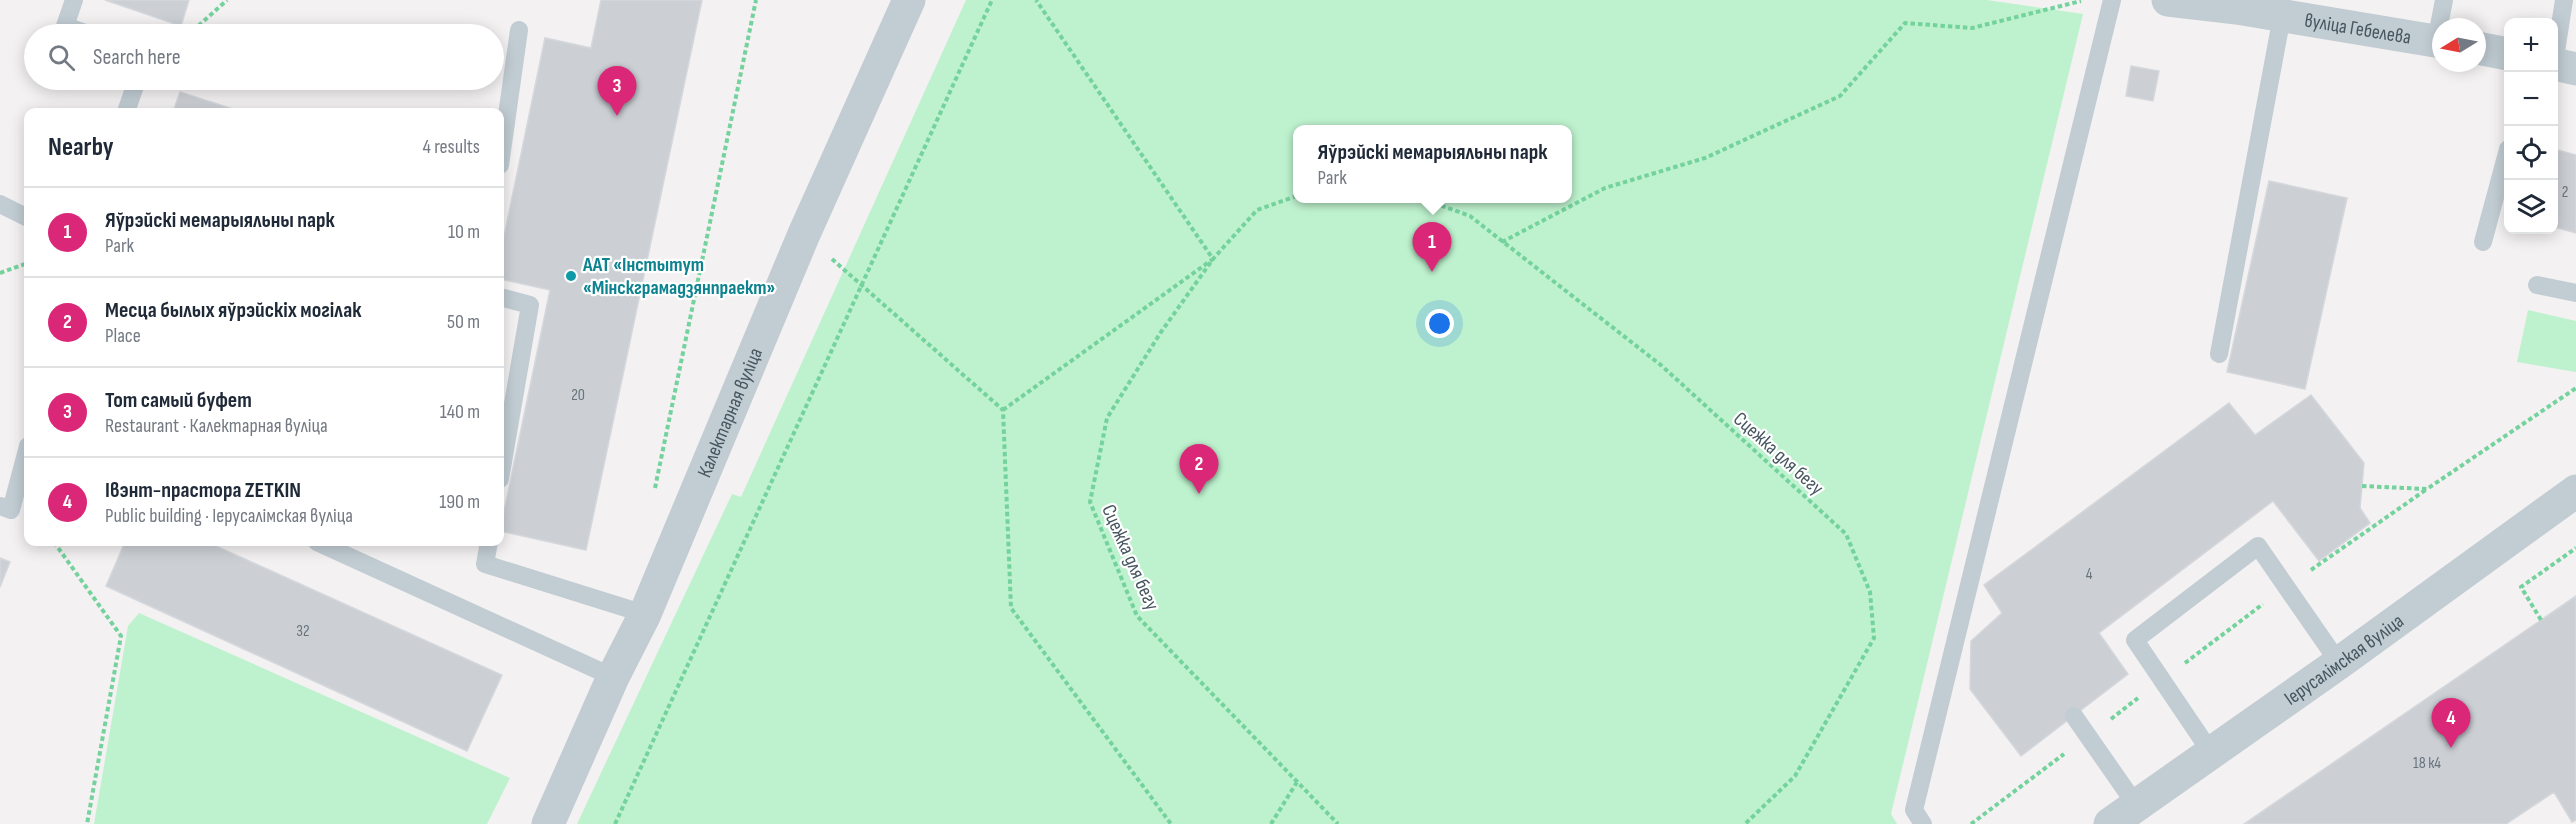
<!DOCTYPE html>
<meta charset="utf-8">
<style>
body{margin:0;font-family:"Sofia Sans Condensed",sans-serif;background:#f6f6f7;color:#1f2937}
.controls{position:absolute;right:18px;top:18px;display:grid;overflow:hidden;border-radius:12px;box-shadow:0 3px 15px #0003}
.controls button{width:54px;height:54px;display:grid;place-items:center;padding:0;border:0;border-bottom:2px solid #e0e1e3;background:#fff;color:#1f2937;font:30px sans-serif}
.compass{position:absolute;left:2432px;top:18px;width:54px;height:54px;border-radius:50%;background:#fff;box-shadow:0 3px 15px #0003;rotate:260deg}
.you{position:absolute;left:1440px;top:324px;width:21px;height:21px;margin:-15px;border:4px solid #fff;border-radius:50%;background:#1a73e8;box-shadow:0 0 0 9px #1a73e833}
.badge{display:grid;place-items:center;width:39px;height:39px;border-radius:50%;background:#db2777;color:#fff;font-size:20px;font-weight:700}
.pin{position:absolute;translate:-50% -50px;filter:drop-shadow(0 2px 3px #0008)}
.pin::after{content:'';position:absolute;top:32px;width:21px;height:18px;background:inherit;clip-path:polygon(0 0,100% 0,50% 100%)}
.popup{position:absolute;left:1293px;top:125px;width:279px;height:78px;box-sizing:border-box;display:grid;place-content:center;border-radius:12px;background:#fff;filter:drop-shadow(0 2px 4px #0005);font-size:20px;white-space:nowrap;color:#747a83}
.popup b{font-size:22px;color:#1f2937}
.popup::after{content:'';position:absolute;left:50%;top:100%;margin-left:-12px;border:12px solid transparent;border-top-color:#fff}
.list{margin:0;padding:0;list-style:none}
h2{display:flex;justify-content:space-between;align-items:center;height:78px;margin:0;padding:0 24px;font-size:26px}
h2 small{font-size:20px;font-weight:400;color:#747a83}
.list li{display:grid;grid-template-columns:39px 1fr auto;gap:18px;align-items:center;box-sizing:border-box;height:90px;padding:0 24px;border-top:2px solid #e0e1e3}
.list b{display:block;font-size:22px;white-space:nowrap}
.list p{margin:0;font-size:20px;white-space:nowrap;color:#747a83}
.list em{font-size:20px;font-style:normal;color:#747a83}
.icon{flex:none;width:33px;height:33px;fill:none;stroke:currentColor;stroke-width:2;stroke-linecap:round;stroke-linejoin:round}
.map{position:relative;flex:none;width:2576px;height:824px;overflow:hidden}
.search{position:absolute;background:#fff;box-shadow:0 3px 15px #0003;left:24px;top:24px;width:480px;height:66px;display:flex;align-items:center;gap:15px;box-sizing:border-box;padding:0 21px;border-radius:33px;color:#747a83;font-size:22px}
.panel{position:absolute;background:#fff;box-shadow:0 3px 15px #0003;left:24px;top:108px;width:480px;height:438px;border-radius:12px}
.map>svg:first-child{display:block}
.green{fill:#bef2ce;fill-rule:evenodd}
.building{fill:#ccd0d5;stroke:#d4d7dc;stroke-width:1.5}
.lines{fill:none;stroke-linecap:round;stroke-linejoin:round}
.path{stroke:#74d29d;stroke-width:4;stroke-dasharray:4.5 3;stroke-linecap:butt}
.service{stroke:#c1ccd3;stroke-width:18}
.minor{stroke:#c1ccd3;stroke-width:33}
.culture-dot{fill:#0f9aa8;stroke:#fff;stroke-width:2}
.labels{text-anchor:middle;stroke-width:4.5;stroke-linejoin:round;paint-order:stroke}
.number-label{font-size:16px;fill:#68747c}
.street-label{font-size:20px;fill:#47565f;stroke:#fff}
.culture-label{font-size:20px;font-weight:bold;fill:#0d838f;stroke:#fff;text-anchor:start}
</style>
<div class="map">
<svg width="2576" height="824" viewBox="0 0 2576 824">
<rect width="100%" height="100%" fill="#f3f1f1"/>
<path class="green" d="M966,0H1987L2083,14L1891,814L1897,824H577L732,494L741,497ZM1297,130H1567V198H1297Z
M2528,310L2576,321V372L2517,362Z
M139,613L510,778L487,824H94L128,626Z"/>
<path class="building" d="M105,0H189L181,26Z
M601,0H702L586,550L500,531L550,290L500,279V256L545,38L591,48Z
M2131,66L2159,71L2153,101L2126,96Z
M180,92L242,112H173Z
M2554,149L2576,155V233L2554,227Z
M2269,181L2347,198L2305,389L2227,372Z
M2311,395L2364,463L2360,508L2370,523L2319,561L2273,501L2099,633L2128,674L2021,756L1970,689L1971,641L2002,613L1984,585L2229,403L2255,435Z
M125,542H207L502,675L467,751L106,586Z
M0,558L10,562L0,587Z
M2576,596V820L2572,822L2554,792L2506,824H2244Z"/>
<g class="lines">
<path class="path" d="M186,34L195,29L227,0
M1297,196L1257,210L1213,259L1161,332L1107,418L1090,502L1137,616L1338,824
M1420,198L1470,216L1662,366L1846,534L1870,592L1874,638L1795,776L1745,824
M1502,242L1605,188L1705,158L1840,96L1905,23L1972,28L2081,1
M832,259L1003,410L1011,608L1171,824
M0,273L28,263
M1003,410L1213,259L1036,0
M2362,486L2427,489L2576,388
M655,488L756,0
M54,542L121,636L87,824
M2311,570L2427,489
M2541,620L2521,587L2576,548
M2185,663L2263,604
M2111,719L2138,698
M615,824L992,0
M1271,824L1297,782
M1971,824L2064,754"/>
<path class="service" d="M74,0L65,26L88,34
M2436,41L2444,0
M2554,64L2564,0
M126,112L137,80
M500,165L519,30
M0,204L28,218
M2483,242L2508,149
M2537,285L2576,293
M500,297L530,305L500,479
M2219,354L2282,16
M0,506L11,510L28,446
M317,542L613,677
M489,542L485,564L645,614
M2074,716L2136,805
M2212,754L2135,640L2258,546L2339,663
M1923,824L1914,810L2112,0"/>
<g class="minor">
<path id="s1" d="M2168,0L2237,8L2441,42"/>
<path d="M2477,48L2508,54"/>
<path d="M2554,64L2576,69"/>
<path id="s2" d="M548,824L613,677L645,614L804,234L909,0"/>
<path id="s3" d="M2110,824L2339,663L2576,491"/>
</g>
</g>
<circle class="culture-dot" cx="571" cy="276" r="6"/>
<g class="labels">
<g class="number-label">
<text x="2565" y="197">2</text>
<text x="578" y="400">20</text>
<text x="2089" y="579">4</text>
<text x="303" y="636">32</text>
<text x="2427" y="768">18 к4</text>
</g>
<g class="street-label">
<text dy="7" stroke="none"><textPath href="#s1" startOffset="192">вуліца Гебелева</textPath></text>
<text dy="7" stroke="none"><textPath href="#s2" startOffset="450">Калектарная вуліца</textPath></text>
<text transform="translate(1779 453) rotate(42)" y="7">Сцежка для бегу</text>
<text transform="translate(1131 557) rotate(66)" y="7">Сцежка для бегу</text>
<text dy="7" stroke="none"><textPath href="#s3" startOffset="286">Іерусалімская вуліца</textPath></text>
</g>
<g class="culture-label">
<text x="583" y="271">ААТ «Інстытут<tspan x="583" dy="23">«Мінскграмадзянпраект»</tspan></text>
</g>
</g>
</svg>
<div class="controls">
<button>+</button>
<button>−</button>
<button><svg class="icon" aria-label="locate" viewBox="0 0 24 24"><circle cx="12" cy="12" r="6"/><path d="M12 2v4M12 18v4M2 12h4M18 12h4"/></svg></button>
<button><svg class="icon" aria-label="layers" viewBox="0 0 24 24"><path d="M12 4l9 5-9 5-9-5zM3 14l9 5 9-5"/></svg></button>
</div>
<svg class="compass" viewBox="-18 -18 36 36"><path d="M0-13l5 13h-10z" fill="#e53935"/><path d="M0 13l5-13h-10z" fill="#747a83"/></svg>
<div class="you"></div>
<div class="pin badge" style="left:1432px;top:272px">1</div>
<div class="popup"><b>Яўрэйскі мемарыяльны парк</b>Park</div>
<div class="pin badge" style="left:1199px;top:494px">2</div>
<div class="pin badge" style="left:617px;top:116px">3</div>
<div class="pin badge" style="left:2451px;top:748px">4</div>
<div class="search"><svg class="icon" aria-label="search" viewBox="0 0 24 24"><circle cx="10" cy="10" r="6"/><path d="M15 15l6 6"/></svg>Search here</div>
<section class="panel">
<h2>Nearby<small>4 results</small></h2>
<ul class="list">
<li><span class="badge">1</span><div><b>Яўрэйскі мемарыяльны парк</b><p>Park</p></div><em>10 m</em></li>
<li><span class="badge">2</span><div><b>Месца былых яўрэйскіх могілак</b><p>Place</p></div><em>50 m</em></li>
<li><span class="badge">3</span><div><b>Тот самый буфет</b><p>Restaurant · Калектарная вуліца</p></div><em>140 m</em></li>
<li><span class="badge">4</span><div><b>Івэнт-прастора ZETKIN</b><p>Public building · Іерусалімская вуліца</p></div><em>190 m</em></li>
</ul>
</section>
</div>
